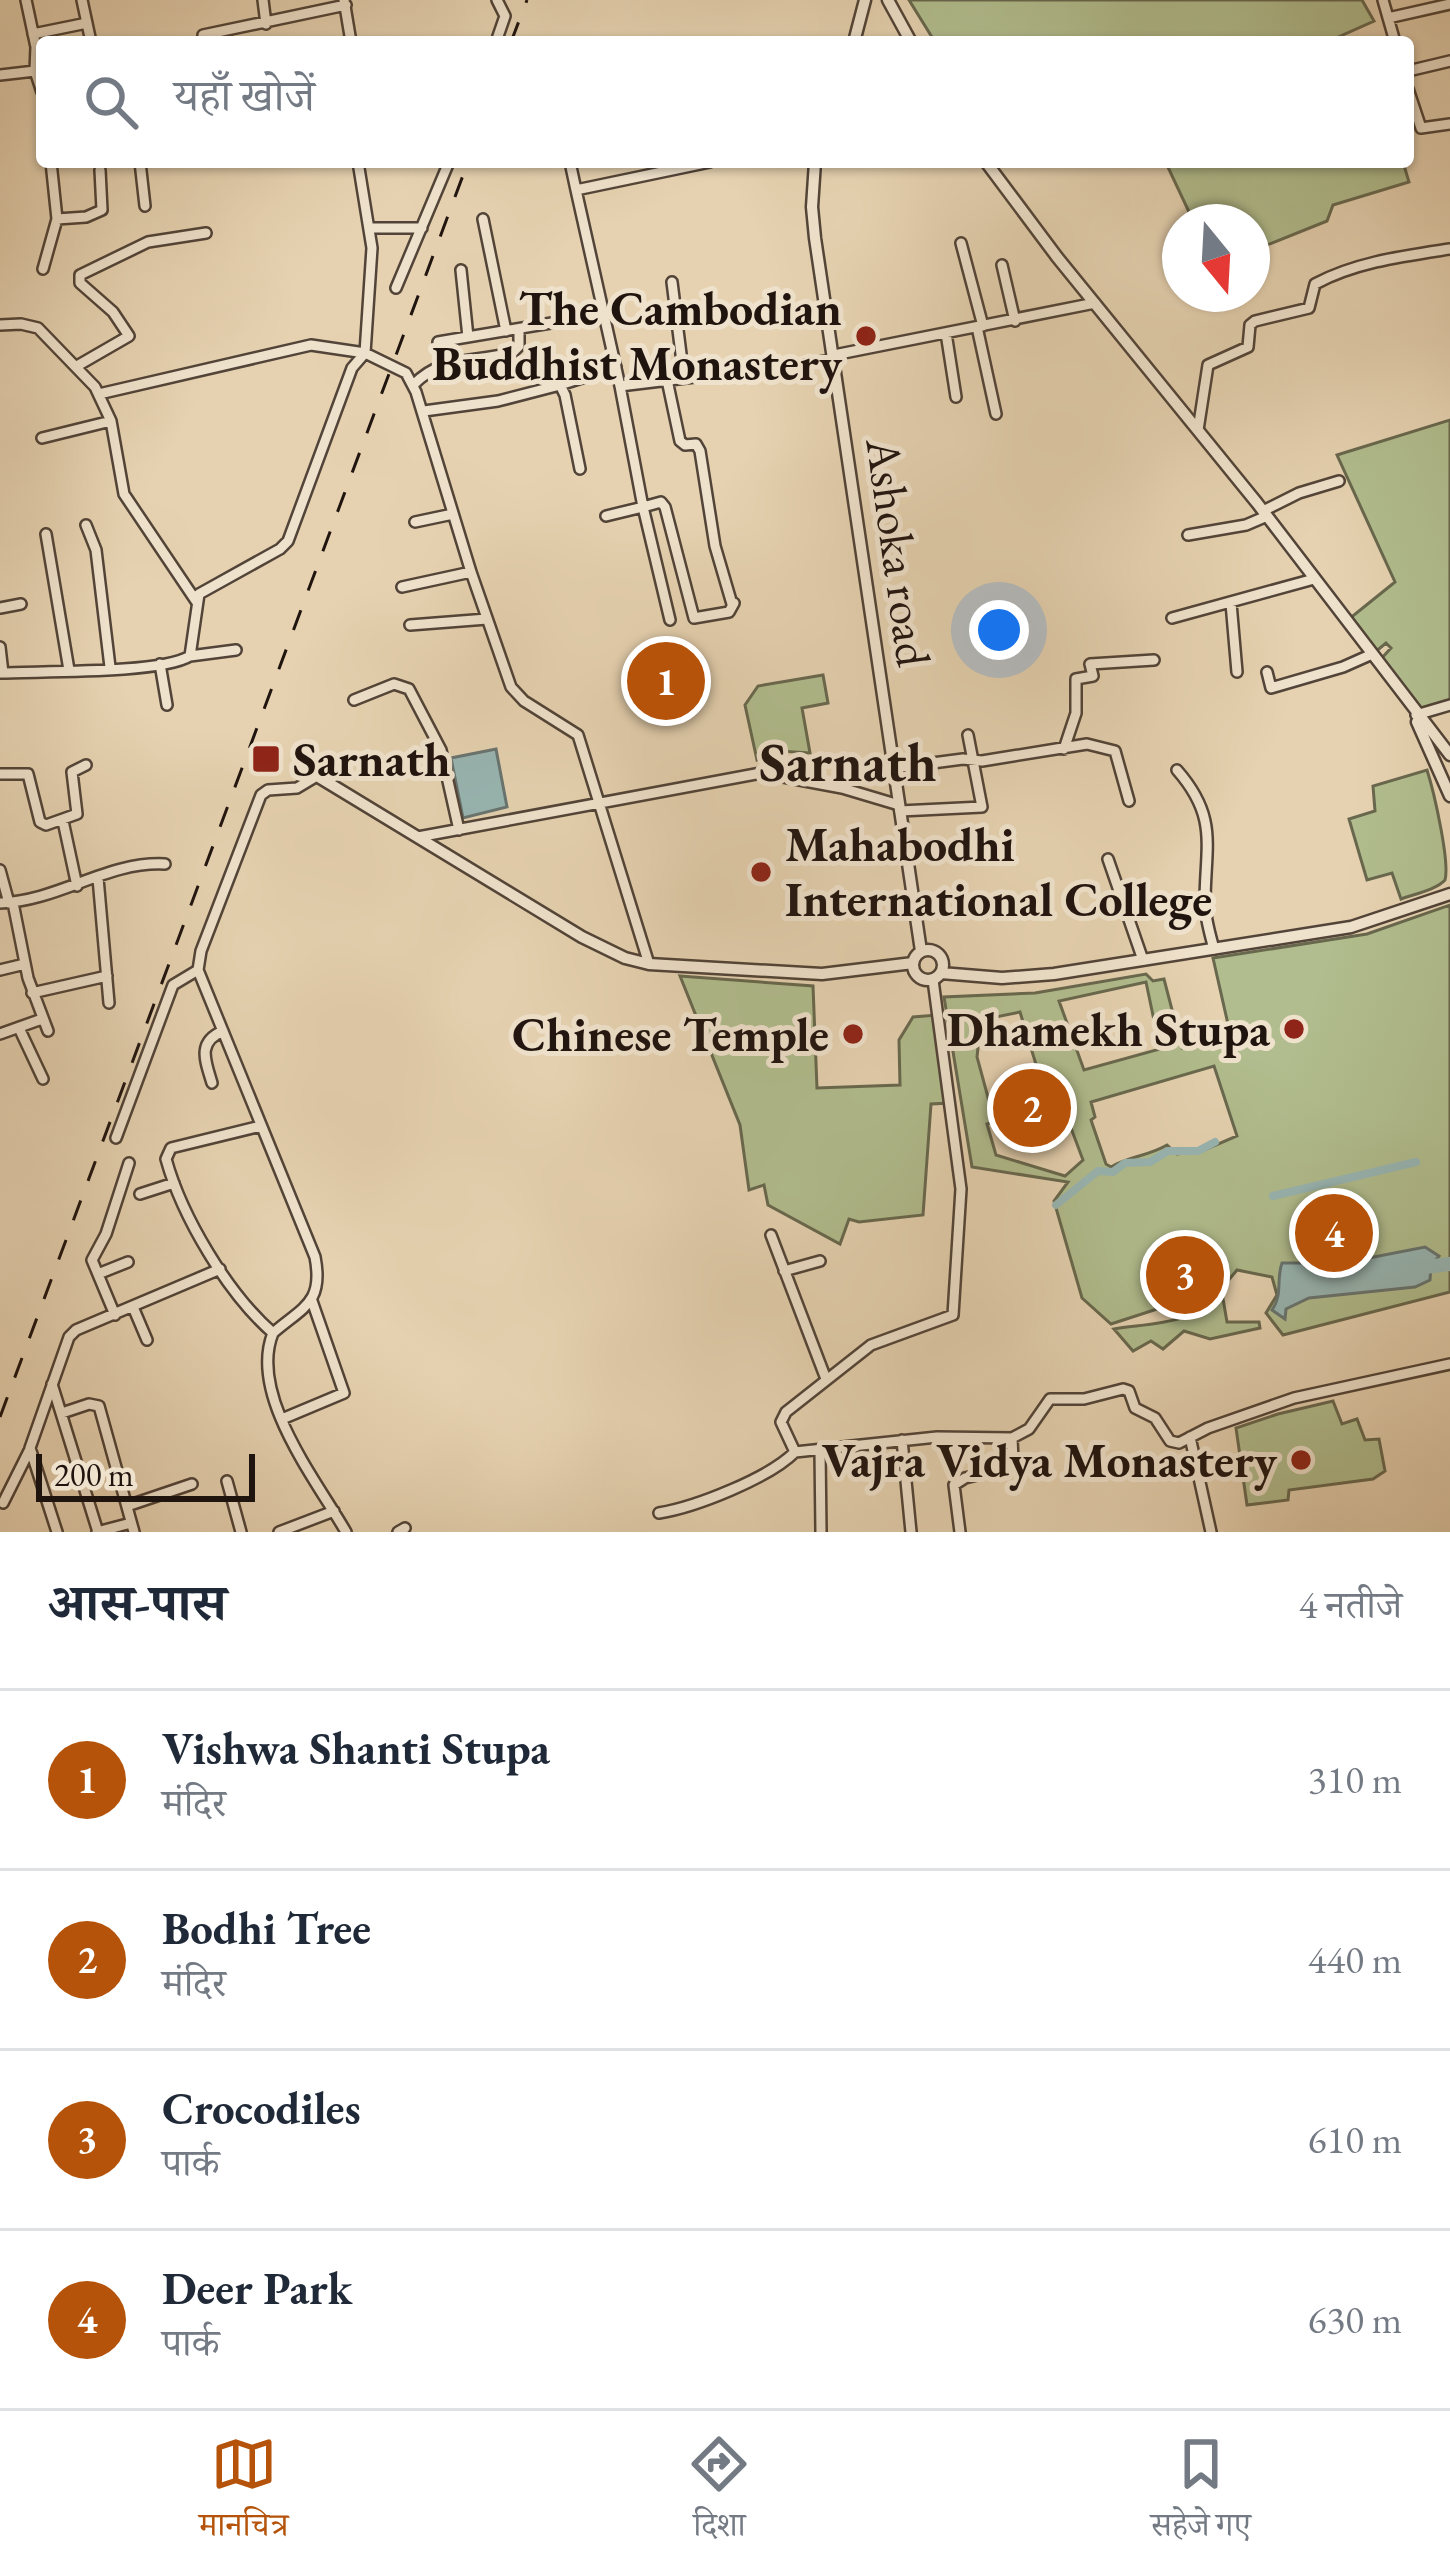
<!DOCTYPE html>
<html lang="hi">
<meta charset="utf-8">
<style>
body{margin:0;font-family:"EB Garamond","Noto Serif Devanagari",serif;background:#f6f6f7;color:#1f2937}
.compass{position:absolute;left:1162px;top:204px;width:108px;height:108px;border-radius:50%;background:#fff;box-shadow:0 3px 9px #0004;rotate:162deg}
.scale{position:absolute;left:36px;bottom:30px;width:219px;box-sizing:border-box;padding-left:12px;border:6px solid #20140f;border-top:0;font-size:33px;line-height:42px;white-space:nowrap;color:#20140f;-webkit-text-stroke:9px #efe2cc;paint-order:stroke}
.you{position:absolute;left:999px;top:630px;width:42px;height:42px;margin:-30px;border:9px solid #fff;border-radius:50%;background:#1a73e8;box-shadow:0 0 0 18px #1a73e833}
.badge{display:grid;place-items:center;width:78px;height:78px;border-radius:50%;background:#b45309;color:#fff;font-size:39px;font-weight:700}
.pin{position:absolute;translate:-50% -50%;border:6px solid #fff;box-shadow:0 3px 12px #0006}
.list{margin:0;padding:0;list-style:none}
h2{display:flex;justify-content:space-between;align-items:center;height:156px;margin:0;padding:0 48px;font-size:51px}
h2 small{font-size:39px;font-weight:400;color:#747a83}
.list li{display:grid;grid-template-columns:78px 1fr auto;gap:36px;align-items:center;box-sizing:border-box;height:180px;padding:0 48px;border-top:3px solid #e0e1e3}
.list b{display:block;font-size:45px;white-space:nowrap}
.list p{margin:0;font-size:39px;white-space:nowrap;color:#747a83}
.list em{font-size:39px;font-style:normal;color:#747a83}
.icon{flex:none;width:66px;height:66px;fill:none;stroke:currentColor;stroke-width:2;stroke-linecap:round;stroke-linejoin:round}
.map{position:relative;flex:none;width:1450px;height:1532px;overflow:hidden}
.search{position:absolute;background:#fff;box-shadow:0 3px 9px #0004;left:36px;right:36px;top:36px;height:132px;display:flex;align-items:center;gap:30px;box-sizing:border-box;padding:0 42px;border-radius:12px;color:#747a83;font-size:45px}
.sheet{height:876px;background:#fff}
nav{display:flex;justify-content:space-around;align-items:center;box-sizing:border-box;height:168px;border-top:3px solid #e0e1e3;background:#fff;font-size:33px;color:#747a83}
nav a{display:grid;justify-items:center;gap:6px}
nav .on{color:#b45309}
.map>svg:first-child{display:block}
.green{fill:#b1bd8e;stroke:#68684e;stroke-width:3;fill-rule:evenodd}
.water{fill:#98b6b3;stroke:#687571;stroke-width:3}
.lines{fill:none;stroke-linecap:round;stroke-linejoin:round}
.canal{stroke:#98b6b3;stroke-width:8}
.river{stroke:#98b6b3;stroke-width:14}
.minor-casing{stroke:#524438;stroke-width:14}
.tertiary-casing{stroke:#524438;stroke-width:15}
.minor{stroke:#efe2cc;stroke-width:9}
.tertiary{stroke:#efe2cc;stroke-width:10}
.rail{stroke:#20140f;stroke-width:3;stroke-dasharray:21 21;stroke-linecap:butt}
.poi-dot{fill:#8f2418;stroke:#efe2cc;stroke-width:4.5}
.labels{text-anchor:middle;stroke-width:10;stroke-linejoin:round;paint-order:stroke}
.poi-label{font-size:48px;font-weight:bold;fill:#20140f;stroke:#efe2cc;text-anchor:end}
.street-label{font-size:48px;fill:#20140f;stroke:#efe2cc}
.quarter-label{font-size:54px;font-weight:bold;fill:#20140f;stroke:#efe2cc}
</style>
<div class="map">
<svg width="1450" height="1532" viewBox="0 0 1450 1532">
<rect width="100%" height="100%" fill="#e6d2b1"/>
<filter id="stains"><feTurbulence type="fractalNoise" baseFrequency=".00167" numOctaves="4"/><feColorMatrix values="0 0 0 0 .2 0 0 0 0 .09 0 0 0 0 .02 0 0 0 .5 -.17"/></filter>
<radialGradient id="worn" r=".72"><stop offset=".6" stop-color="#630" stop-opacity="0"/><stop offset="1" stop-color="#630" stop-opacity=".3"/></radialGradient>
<path class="green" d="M909,0H1362L1374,21L1327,42H935Z
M1403,162L1409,182L1333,205L1327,221L1252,251V222H1189L1190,214L1166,163Z
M1450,420V703L1422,714L1380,660L1391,648L1386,643L1374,653L1349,619L1395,582L1337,455Z
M823,675L828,703L802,708L810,753L779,751L757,760L745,705L758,686Z
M1427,770C1434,792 1450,862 1445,880C1436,890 1414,894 1401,899L1392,873L1367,880L1349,819L1375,811L1373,786Z
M1450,905V1292L1283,1335L1266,1313L1277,1295L1272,1277L1237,1270L1222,1288L1111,1324L1082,1298L1054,1201L1068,1182L972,1167L944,997L1035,993L1146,974L1153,981L1164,979L1182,1048L1230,1033L1213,958L1367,934ZM1146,982L1160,1049L1084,1070L1059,1001ZM1020,1012L1042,1084L989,1101L977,1057L981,1020ZM1214,1066L1237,1136L1202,1151L1177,1154L1167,1145C1149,1156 1129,1156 1111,1167L1106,1164L1091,1120L1095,1117L1091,1102ZM1015,1115L1021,1131L1058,1119L1062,1129L1071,1128L1083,1160L1065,1176L996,1155L987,1124Z
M680,976L813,986L817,1088L900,1085L899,1040L913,1017L937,1015L950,1103L931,1104L923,1215L859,1222L849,1219L840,1244L768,1205L764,1185L749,1190L740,1125Z
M1222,1293L1227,1322H1259L1260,1328L1210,1339L1184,1331L1163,1349L1151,1341L1133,1351L1114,1329C1151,1323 1193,1325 1222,1293Z
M1333,1401L1342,1424L1357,1419L1365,1440L1379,1439L1385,1471L1373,1479L1289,1490L1288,1500L1247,1505L1236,1428L1278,1414Z"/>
<path class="water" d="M496,749L507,807L463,818L451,758Z
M1425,1247L1439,1256L1431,1266L1430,1280L1415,1287L1309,1298L1286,1309L1285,1319L1272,1310C1283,1295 1276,1279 1282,1263H1343Z"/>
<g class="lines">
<path class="canal" d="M1273,1196L1416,1162
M1056,1205L1098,1171L1113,1172L1125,1163L1150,1162L1168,1151H1198L1215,1142"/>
<path class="river" d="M1418,1268L1450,1264"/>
<defs>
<path id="minor" d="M26,0L36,47L35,71
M82,0L91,42
M263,0L266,24
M344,0L351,42
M1383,0L1395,42
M1388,18L1450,4
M33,34L87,23
M203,35L346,5
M496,42L505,16L497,0
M1408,71L1450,61
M0,75L35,71L42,92
M1408,89L1421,128L1450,124
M140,162L145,206
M358,162L372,248L365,353L406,373L416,392L471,572L511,687L524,701L578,735L649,964
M570,162L576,190
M710,162L576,190L620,386L835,360
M57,219L86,217L102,210L100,170
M483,219L506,331
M371,228H422
M961,243L983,326
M1002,265L1015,321
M43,269L57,219L51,162
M461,270L468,337
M672,282L684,378
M396,288L449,162
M0,325L21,324L38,328L95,387L111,421L124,494L196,601
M977,327L996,414
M946,333L956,397
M438,342L605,314
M834,355L1095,303
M77,366L129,336L113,312L80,283V275L148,242L206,233
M667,380L680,441L685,445L696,444L700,451L715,546L732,604
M413,385C445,353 474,364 513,352L519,346V329
M560,385L616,367
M620,386L643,507L661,502L665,507L694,618L729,612L734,603
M424,411L498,401L560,385L565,395L580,469
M1198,430L1208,365L1248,347L1250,325L1255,321L1309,308L1315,284C1356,262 1404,256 1450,249
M42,438L111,421
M1263,511L1299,493L1339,481
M606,516L643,507L670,620
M415,522L453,514
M86,525L96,550L110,667
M46,534L69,670
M1188,535L1246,525L1267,516
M402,587L471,572
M1231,603L1237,672
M0,608L21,604
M1172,618L1314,579
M410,625L487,619
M0,647L3,673
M190,656L236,650
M160,664L167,705
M1267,672L1271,688L1343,667L1370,655
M0,673C41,671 160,674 190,656L199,594L280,549L288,541L352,368L365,353L311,345L99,394
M354,700L394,684L409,689L441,750L459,830
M1416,715L1450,705
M1064,749L1076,713V679L1093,676L1090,664L1154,660
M894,768L963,759L982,761L1087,744L1115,751L1129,801
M1177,770C1219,818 1205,846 1205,903C1205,918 1210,934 1214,949
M0,774H28L40,822L46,825L77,814L72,772L86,765
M317,776L297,788L268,790L261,795L201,951L198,970L315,1257C324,1303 303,1307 273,1333C248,1395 317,1481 346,1532
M900,811L982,807L968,735
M63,821L77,886
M418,837L761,773L842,788L899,805
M1108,859L1143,960
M0,870L9,903
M98,878L109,1003
M0,903C59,901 107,861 165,864
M13,903L28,978L48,1031
M0,970L25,964
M933,980L961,1189L953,1315L871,1345L786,1412L781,1422L795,1452L937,1437L1012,1438L1029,1429L1050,1399H1084L1123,1389L1129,1391L1135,1408L1155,1418L1170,1441L1179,1443L1208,1428L1294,1398L1450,1364
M32,993L107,976
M19,1028L43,1079
M0,1034L42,1019
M212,1083C205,1060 197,1042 223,1031
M261,1126L171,1148L166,1159C182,1217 228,1294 273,1333
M116,1138L173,985L198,970
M140,1194L174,1183
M771,1235L826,1379
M784,1271L820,1261
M98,1274L128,1262
M133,1307L147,1340
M115,1315L92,1260L106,1234L129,1163
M52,1384L98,1532
M62,1413L89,1404L99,1406L134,1532
M282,1419L344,1393L312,1301
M1190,1437L1211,1532
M902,1440L911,1532
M820,1451L821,1532
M227,1481L241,1532
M3,1503L30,1449
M127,1506L192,1484
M659,1513C696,1507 769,1478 795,1452
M57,1532L30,1448L69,1337L76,1330L220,1269
M97,1532L131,1523
M279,1532L334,1511
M398,1532L405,1528
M960,1532L954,1485L965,1478L1009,1467L1013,1461L1012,1438"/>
<path id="tertiary" d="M888,0L911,42
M854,42L865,0
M815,162L812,207L815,238L921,951
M986,162L1057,257L1257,503L1450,755
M1417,722L1450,796
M317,776L582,937L625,958L649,964L822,974L913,963
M913 965a15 15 0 1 1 30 0a15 15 0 1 1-30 0Z
M941,973L1002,978L1054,974L1351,927L1450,894"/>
</defs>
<use href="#minor" class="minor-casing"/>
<use href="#tertiary" class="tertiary-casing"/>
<use href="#minor" class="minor"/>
<use href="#tertiary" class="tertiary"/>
<path class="rail" d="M511,42L527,0
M0,1417L468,162"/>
</g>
<g class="poi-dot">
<circle cx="866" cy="336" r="12"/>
<rect x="251" y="744" width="30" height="30" rx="6"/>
<circle cx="761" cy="872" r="12"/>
<circle cx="1294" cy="1029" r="12"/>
<circle cx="853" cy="1034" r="12"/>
<circle cx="1301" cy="1460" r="12"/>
</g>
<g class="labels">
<g class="poi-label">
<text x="842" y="325">The Cambodian<tspan x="842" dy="55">Buddhist Monastery</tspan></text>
<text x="293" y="776" text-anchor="start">Sarnath</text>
<text x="785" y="861" text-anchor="start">Mahabodhi<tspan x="785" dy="55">International College</tspan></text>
<text x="1270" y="1046">Dhamekh Stupa</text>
<text x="829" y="1051">Chinese Temple</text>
<text x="1277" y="1477">Vajra Vidya Monastery</text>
</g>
<g class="street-label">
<text transform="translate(899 552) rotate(82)" y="17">Ashoka road</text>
</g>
<g class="quarter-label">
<text x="848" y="781">Sarnath</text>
</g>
</g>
<rect width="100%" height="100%" filter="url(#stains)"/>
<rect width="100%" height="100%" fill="url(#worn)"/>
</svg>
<svg class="compass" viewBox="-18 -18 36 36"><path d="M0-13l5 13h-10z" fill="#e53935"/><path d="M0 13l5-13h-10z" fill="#747a83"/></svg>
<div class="scale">200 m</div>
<div class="you"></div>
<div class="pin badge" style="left:666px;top:681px">1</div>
<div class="pin badge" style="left:1032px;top:1108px">2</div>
<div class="pin badge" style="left:1185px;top:1275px">3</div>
<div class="pin badge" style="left:1334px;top:1233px">4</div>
<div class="search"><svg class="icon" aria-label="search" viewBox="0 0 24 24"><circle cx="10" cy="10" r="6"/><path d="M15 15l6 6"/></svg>यहाँ खोजें</div>
</div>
<section class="sheet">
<h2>आस-पास<small>4 नतीजे</small></h2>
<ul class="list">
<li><span class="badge">1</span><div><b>Vishwa Shanti Stupa</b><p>मंदिर</p></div><em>310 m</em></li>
<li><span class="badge">2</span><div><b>Bodhi Tree</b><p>मंदिर</p></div><em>440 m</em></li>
<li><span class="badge">3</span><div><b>Crocodiles</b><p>पार्क</p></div><em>610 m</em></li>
<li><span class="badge">4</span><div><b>Deer Park</b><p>पार्क</p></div><em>630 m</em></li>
</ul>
</section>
<nav>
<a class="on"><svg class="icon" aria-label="map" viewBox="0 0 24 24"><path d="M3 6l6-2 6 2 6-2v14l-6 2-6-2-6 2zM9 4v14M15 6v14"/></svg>मानचित्र</a>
<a><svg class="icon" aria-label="directions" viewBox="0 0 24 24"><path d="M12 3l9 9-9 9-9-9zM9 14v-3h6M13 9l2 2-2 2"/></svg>दिशा</a>
<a><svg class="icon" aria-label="saved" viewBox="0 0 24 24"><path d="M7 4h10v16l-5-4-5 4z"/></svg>सहेजे गए</a>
</nav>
